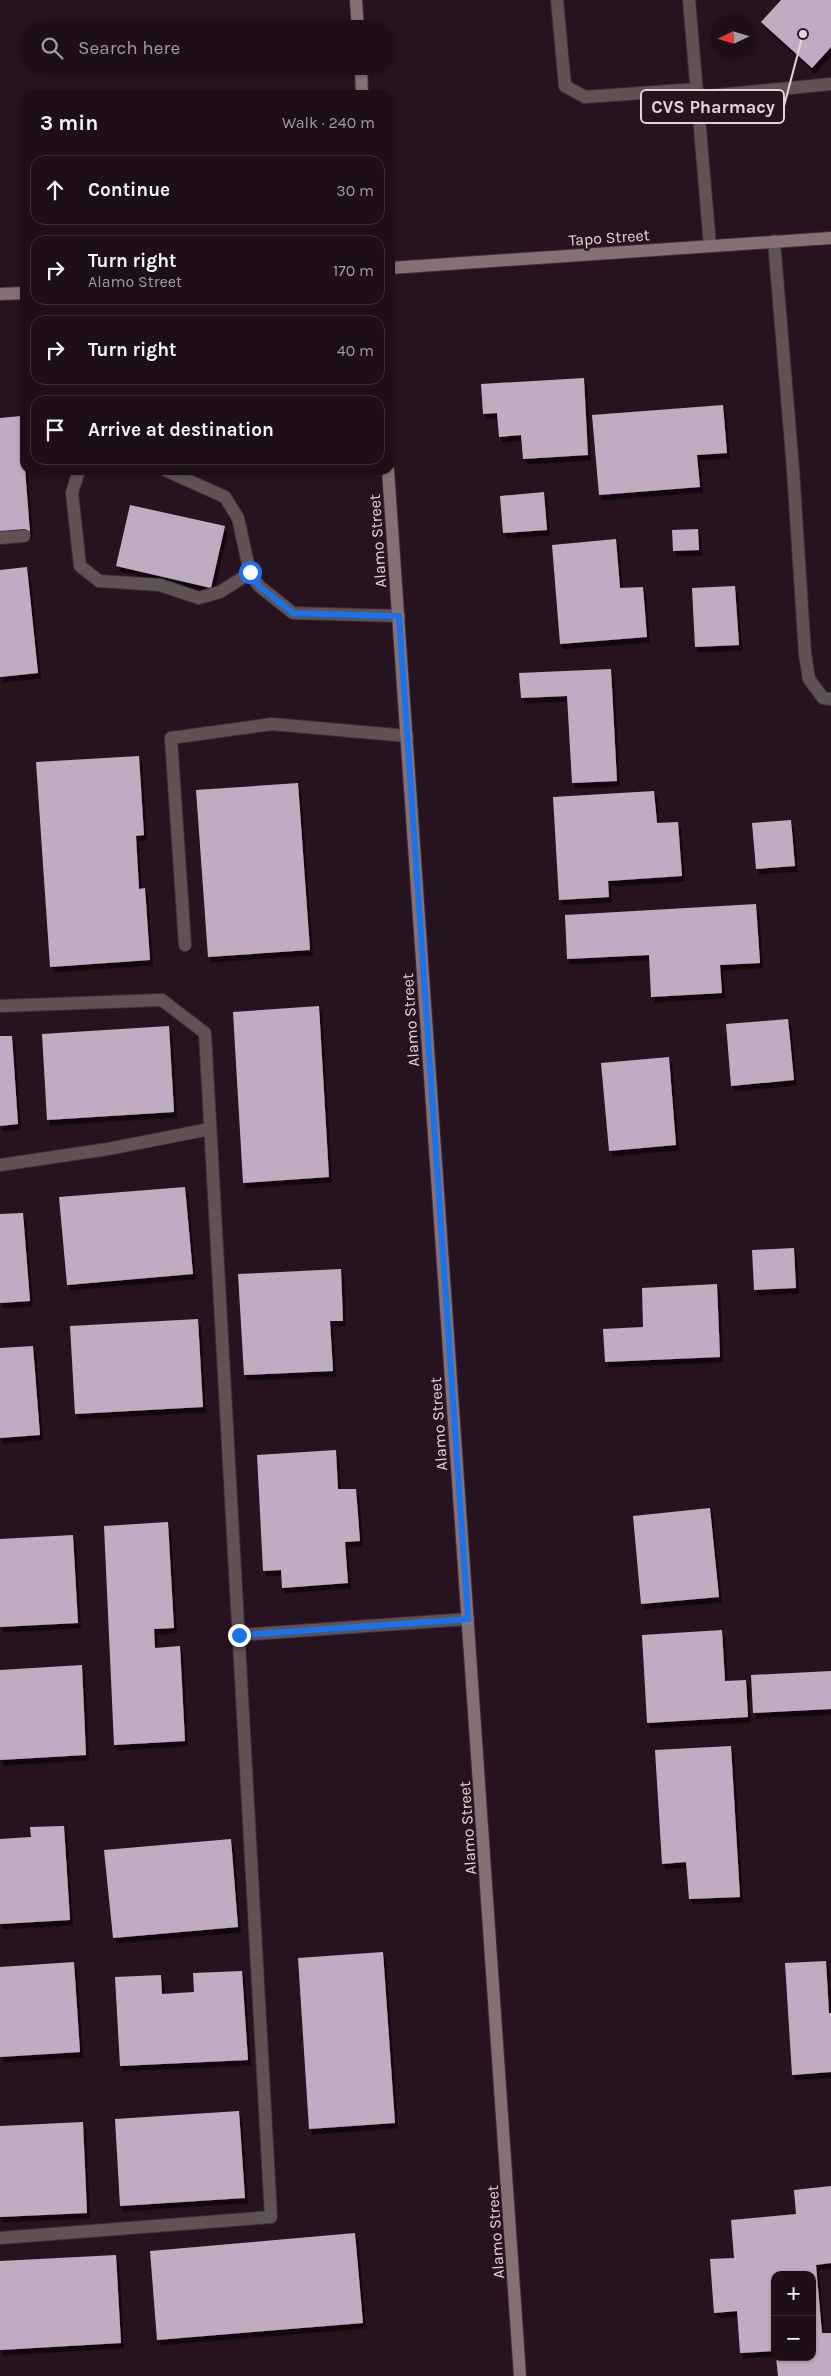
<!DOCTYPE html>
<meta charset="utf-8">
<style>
body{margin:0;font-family:Karla,sans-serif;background:#2a1c24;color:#f1f3f6}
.controls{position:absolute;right:15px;bottom:15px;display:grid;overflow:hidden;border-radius:10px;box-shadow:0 1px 4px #0004}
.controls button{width:45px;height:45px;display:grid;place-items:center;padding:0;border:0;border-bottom:1px solid #3b2e36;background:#1d0e17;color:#f1f3f6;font:25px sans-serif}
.compass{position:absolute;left:711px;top:15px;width:45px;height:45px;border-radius:50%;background:#1d0e17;box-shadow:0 1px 4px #0004;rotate:266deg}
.stop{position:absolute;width:15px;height:15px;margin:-11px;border:4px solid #1a73e8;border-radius:50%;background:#fff}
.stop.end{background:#1a73e8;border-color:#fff;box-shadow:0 1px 5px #0008}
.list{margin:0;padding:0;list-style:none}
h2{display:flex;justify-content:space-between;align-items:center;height:65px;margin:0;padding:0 20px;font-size:21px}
h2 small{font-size:16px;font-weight:400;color:#a09ca1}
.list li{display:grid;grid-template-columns:32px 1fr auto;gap:15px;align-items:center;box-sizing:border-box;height:70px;margin:0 10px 10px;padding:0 10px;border:1px solid #3b2e36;border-radius:15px}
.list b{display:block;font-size:19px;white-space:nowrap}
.list p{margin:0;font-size:16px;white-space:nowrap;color:#a09ca1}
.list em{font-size:16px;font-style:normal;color:#a09ca1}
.icon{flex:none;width:28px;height:28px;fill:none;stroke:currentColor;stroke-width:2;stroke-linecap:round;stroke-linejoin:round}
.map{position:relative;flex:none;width:831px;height:2376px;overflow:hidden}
.search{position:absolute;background:#1d0e17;box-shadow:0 1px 4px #0004;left:20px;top:20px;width:375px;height:55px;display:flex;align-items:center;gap:12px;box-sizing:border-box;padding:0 18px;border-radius:28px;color:#a09ca1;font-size:19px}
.panel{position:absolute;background:#1d0e17;box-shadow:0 1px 4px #0004;left:20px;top:90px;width:375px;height:385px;border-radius:15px}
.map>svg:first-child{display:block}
.building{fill:#c0acc2;filter:url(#shadow)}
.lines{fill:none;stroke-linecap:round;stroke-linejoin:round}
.lane-casing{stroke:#412e39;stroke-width:14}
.street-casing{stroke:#412e39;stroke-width:14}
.secondary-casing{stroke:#412e39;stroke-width:14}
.lane{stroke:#5f5254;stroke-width:12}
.street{stroke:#5f5254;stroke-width:12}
.secondary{stroke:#857175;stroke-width:12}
.route{stroke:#1a73e8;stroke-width:6}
.labels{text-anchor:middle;stroke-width:5;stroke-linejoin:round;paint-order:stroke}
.street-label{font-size:16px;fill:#e2d3db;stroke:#27131f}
.leader{fill:none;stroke:#e2d3db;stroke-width:2}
.callout-dot{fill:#e2d3db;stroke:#27131f;stroke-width:2}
.callout{fill:#27131f;stroke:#e2d3db;stroke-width:2}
.callout-label{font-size:18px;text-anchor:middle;font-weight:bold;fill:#e2d3db}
</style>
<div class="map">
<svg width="831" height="2376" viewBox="0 0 831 2376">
<defs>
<filter id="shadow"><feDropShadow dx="3" dy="5.5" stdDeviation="0" flood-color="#0009"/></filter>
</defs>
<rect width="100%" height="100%" fill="#27131f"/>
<path class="building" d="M781,0H831V47L812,68L761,22Z
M584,378L588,455L523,459L521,435L499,437L497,413L483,414L481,384Z
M723,405L727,453L697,455L700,487L599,495L592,415Z
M21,416L30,533L0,535V418Z
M544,492L547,530L503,533L500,496Z
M130,505L225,526L211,588L116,566Z
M698,529L699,550L673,551L672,530Z
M616,539L620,588L643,587L647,637L560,644L552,545Z
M27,567L38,673L0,677V570Z
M735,586L739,645L695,647L692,588Z
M611,669L617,781L572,783L567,696L521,698L519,673Z
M139,756L144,835L136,836L139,889L145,888L150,960L50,967L36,762Z
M298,783L310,950L208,957L196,790Z
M654,791L657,823L678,822L682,876L608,881L609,897L559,900L553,797Z
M791,820L795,866L756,869L752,823Z
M756,904L760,963L720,965L722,993L651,997L649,955L567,959L565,915Z
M319,1006L329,1177L243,1183L233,1012Z
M788,1019L794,1080L731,1086L726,1024Z
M169,1026L174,1112L47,1120L42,1034Z
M0,1036H12L18,1124L0,1126Z
M669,1057L676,1145L609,1151L601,1063Z
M185,1187L193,1274L67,1285L59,1197Z
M23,1213L30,1301L0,1303V1214Z
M794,1248L796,1288L754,1290L752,1250Z
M341,1269L343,1321H330L333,1371L244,1375L238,1274Z
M717,1284L720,1357L605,1362L603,1329L643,1327L642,1288Z
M198,1319L203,1407L75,1414L70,1326Z
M33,1346L40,1435L0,1438V1348Z
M336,1450L338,1489H356L360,1541L345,1542L348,1583L282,1588L281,1570L263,1571L257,1455Z
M710,1508L719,1597L641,1604L633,1516Z
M168,1522L174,1628L154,1629L155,1648L180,1646L185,1741L114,1745L104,1526Z
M73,1535L78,1623L0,1627V1539Z
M722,1630L725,1681L746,1680L748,1717L647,1723L642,1635Z
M82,1665L86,1755L0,1760V1670Z
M831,1671V1709L753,1713L751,1675Z
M731,1746L740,1897L689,1899L686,1862L662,1864L655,1750Z
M64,1826L70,1920L0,1924V1839L31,1837L30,1827Z
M231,1839L238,1927L113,1938L104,1850Z
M383,1952L395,2123L309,2129L298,1958Z
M826,1961L829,2013H831V2072L792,2075L785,1963Z
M74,1962L80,2052L0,2057V1967Z
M242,1971L248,2060L120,2066L115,1977L161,1975L162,1994L194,1992L193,1973Z
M239,2111L245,2198L120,2206L115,2119Z
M83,2122L87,2213L0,2217V2126Z
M831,2186V2263L816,2265L822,2333H831V2376H778L776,2357H812V2275H775V2351L740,2353L737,2311L714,2313L710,2259L734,2258L731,2220L796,2214L794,2190Z
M355,2233L363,2323L157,2340L150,2251Z
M116,2255L121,2343L0,2350V2261Z"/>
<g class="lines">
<defs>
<path id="lane" d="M557,0L565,86L585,97L697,89
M689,0L710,246
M697,97L831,84
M774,241L793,469L805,654L809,679L823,698L831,699
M79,470L72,493L80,566L99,581L160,585L199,598L220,592L250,573
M165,470L225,497L238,518L250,573L259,586L293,613L399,616
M0,538L24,536
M185,945L171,738L272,724L407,736
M0,1165L108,1149L210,1129"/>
<path id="street" d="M0,1006L162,1000L205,1033L271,2217L0,2238
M239,1635L468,1619"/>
<path id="secondary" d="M356,0L358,29
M361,66L362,95
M390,268L831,238
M0,294L25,293
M388,470L520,2376"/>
</defs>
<use href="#lane" class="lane-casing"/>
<use href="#street" class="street-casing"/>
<use href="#secondary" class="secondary-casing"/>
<use href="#lane" class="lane"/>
<use href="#street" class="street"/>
<use href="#secondary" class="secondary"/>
</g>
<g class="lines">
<path class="route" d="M239,1635L468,1619L399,616L293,613L259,586L250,572"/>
</g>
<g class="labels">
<g class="street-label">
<text transform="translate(609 237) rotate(-4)" y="6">Tapo Street</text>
<text transform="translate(377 541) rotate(-94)" y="6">Alamo Street</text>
<text transform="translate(410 1020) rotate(-94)" y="6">Alamo Street</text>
<text transform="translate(438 1424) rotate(-94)" y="6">Alamo Street</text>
<text transform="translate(467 1828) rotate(-94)" y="6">Alamo Street</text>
<text transform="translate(495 2232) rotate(-94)" y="6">Alamo Street</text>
</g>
</g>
<path class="leader" d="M803 34L784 106"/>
<circle class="callout-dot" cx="803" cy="34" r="5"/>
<rect class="callout" x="641" y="90" width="143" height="33" rx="5"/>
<g class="callout-label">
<text x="713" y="113">CVS Pharmacy</text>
</g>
</svg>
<div class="controls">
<button>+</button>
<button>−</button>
</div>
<svg class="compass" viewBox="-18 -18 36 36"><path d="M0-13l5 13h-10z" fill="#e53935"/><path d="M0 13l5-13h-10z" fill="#a09ca1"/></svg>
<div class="stop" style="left:250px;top:572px"></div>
<div class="stop end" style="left:239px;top:1635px"></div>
<div class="search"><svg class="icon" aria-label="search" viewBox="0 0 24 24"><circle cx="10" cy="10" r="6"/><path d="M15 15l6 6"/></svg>Search here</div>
<section class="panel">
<h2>3 min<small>Walk · 240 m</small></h2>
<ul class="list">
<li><svg class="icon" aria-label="ahead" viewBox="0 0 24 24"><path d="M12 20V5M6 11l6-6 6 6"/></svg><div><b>Continue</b></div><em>30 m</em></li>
<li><svg class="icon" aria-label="right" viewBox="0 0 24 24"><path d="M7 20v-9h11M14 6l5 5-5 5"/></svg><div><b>Turn right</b><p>Alamo Street</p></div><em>170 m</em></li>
<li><svg class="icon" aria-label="right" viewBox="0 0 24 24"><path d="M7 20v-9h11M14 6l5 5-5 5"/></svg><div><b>Turn right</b></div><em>40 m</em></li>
<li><svg class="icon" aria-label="arrive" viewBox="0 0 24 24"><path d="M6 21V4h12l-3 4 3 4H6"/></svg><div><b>Arrive at destination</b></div></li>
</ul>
</section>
</div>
